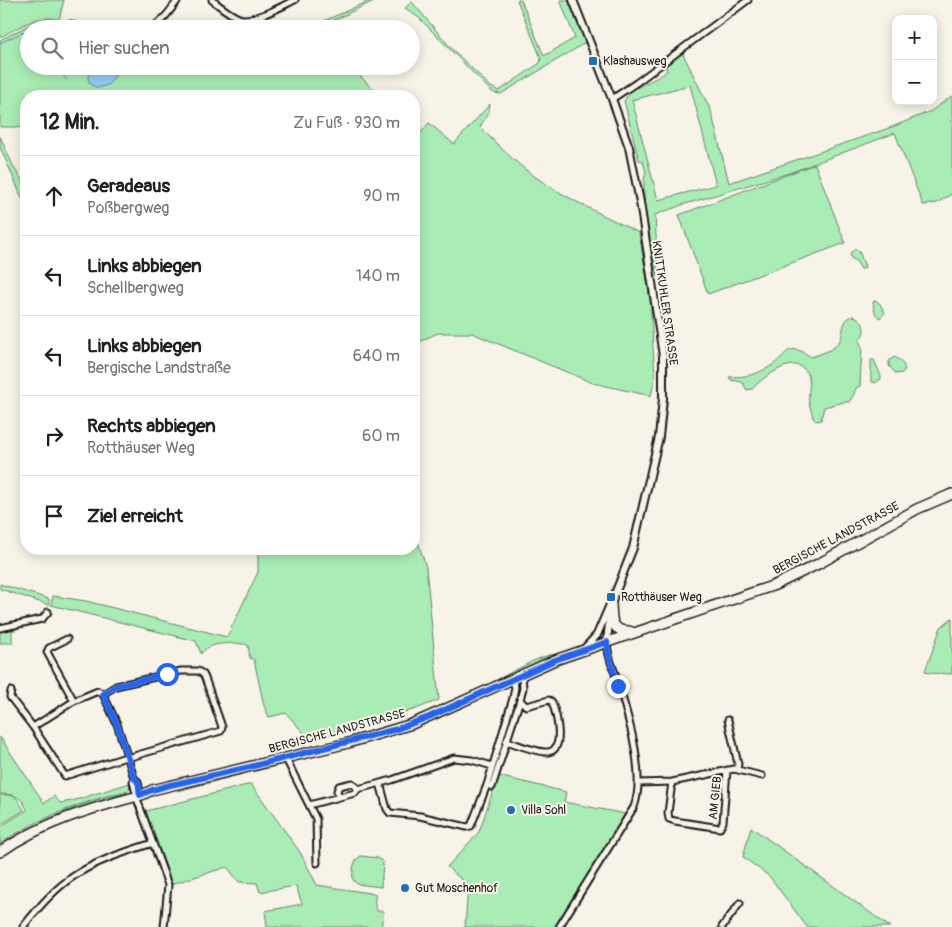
<!DOCTYPE html>
<html lang="de">
<meta charset="utf-8">
<style>
body{margin:0;font-family:Pangolin,sans-serif;background:#f2f2f2;color:#202124}
.controls{position:absolute;right:15px;top:15px;display:grid;overflow:hidden;border-radius:10px;box-shadow:0 2px 12px #0003}
.controls button{width:45px;height:45px;display:grid;place-items:center;padding:0;border:0;border-bottom:1px solid #e0e0e0;background:#fff;color:#202124;font:25px sans-serif}
.stop{position:absolute;width:15px;height:15px;margin:-11px;border:4px solid #2563eb;border-radius:50%;background:#fff}
.stop.end{background:#2563eb;border-color:#fff;box-shadow:0 1px 5px #0008}
.list{margin:0;padding:0;list-style:none}
h2{display:flex;justify-content:space-between;align-items:center;height:65px;margin:0;padding:0 20px;font-size:21px}
h2 small{font-size:16px;font-weight:400;color:#757577}
.list li{display:grid;grid-template-columns:32px 1fr auto;gap:15px;align-items:center;box-sizing:border-box;height:80px;padding:0 20px;border-top:1px solid #e0e0e0}
.list b{display:block;font-size:19px;white-space:nowrap}
.list p{margin:0;font-size:16px;white-space:nowrap;color:#757577}
.list em{font-size:16px;font-style:normal;color:#757577}
.icon{flex:none;width:28px;height:28px;fill:none;stroke:currentColor;stroke-width:2;stroke-linecap:round;stroke-linejoin:round}
.map{position:relative;flex:none;width:952px;height:927px;overflow:hidden}
.search{position:absolute;background:#fff;box-shadow:0 2px 12px #0003;left:20px;top:20px;width:400px;height:55px;display:flex;align-items:center;gap:12px;box-sizing:border-box;padding:0 18px;border-radius:28px;color:#757577;font-size:19px}
.panel{position:absolute;background:#fff;box-shadow:0 2px 12px #0003;left:20px;top:90px;width:400px;height:465px;border-radius:20px}
.map>svg:first-child{display:block}
.green{fill:#aaecb5;stroke:#638468;fill-rule:evenodd}
.water{fill:#95ccf4;stroke:#65869e}
.lines{fill:none;stroke-linecap:round;stroke-linejoin:round}
.stream{stroke:#65869e;stroke-width:1}
.minor-casing{stroke:#1c1c1c;stroke-width:9}
.tertiary-casing{stroke:#1c1c1c;stroke-width:10}
.primary-casing{stroke:#1c1c1c;stroke-width:12}
.minor{stroke:#f7f3e8;stroke-width:5}
.tertiary{stroke:#f7f3e8;stroke-width:6}
.primary{stroke:#f7f3e8;stroke-width:9}
.route{stroke:#2563eb;stroke-width:6}
.poi-dot{fill:#1f6fb2;stroke:#f7f3e8;stroke-width:2}
.labels{text-anchor:middle;stroke-width:4;stroke-linejoin:round;paint-order:stroke}
.poi-label{font-size:12px;fill:#1c1c1c;stroke:#f7f3e8;text-anchor:start}
.street-label{font-size:12px;fill:#1c1c1c;stroke:#f7f3e8}
</style>
<div class="map">
<svg width="952" height="927" viewBox="0 0 952 927">
<rect width="100%" height="100%" fill="#f7f3e8"/>
<filter id="ink" filterUnits="userSpaceOnUse"><feTurbulence type="fractalNoise" baseFrequency=".02" numOctaves="2"/><feDisplacementMap in="SourceGraphic" scale="10" xChannelSelector="R" yChannelSelector="G"/><feConvolveMatrix kernelMatrix="1 2 1 2 8 2 1 2 1" color-interpolation-filters="sRGB"/></filter>
<g filter="url(#ink)">
<path class="green" d="M0,0H64L59,20C38,13 19,28 0,37Z
M371,0H376L326,24L322,29H306Z
M517,0H521L544,56L575,38L560,0H568L585,43L501,94L494,93L489,89L419,18L405,8L412,2L452,49L491,87L499,91L540,63L541,58Z
M46,19L56,21L51,26V29H29V66H68L70,69L74,66H350L380,96H26V129L15,127H0V40L35,22Z
M681,50L711,111L729,183L892,127L931,111L952,96V194L937,203L923,205L895,133L789,173L682,205L655,215L658,277C653,262 638,184 646,173L643,161L639,160L624,101C632,85 654,82 667,71L665,63ZM690,85L716,185L658,200L632,100Z
M490,104L489,111L480,127C499,146 518,166 540,180C571,201 606,216 639,233L650,298L655,377L651,396L593,383L472,333H438L414,344V129L420,134L429,123L454,144Z
M0,136L14,168L26,186V207L0,147Z
M815,164L845,243L708,294L679,215Z
M856,249L859,251L865,267L863,269H861L856,261L851,258L850,253Z
M876,300L880,304L885,313L880,318C874,315 874,309 873,302Z
M853,316C864,318 868,333 859,340L862,348L860,386L856,388L853,396L849,402H844L824,407L821,420L817,421L813,418C812,412 810,408 809,403C807,391 814,378 803,368C790,357 761,379 752,389L747,390L742,382L731,380L729,377C746,377 756,375 771,366C787,356 787,340 811,357C820,354 834,350 839,342C845,333 840,320 853,316Z
M894,357C901,360 903,363 905,370L902,373L896,374L889,366V361Z
M871,360H874L881,376V379L875,383L871,381Z
M414,529L426,567L439,700L416,709L310,740L286,713L269,717L264,706L254,660L250,658L248,645C235,642 207,642 201,654L196,641L51,605L53,596L86,601L227,637L258,572V549H414Z
M0,584L49,599V605L0,589Z
M952,618V674L929,673L925,671L941,627Z
M15,627L16,630H12V643H0V630Z
M551,654L545,659C502,678 460,701 416,719C374,735 329,744 286,754L367,733L410,719L477,690L533,661Z
M506,686H508C473,702 439,720 402,732C367,744 330,752 295,761L292,760L367,741Z
M0,737L44,803L54,796L60,803L72,801L130,783L129,790C83,802 39,817 0,844V827L27,810C22,796 14,794 0,794Z
M283,763L281,764L178,791V790Z
M498,776L566,792L564,802L626,814L556,927H465L468,885L447,867L479,832Z
M251,784L300,852L317,885L376,894C374,901 374,905 377,911H384L381,927H267L265,911L302,904L296,886L260,892L257,883L239,882L227,867L172,884L146,811Z
M128,792L73,810L52,819L0,848V846C38,821 83,801 128,792Z
M0,795C16,795 16,796 24,810L0,825Z
M751,827L890,927H807L770,877L743,857Z
M361,856L378,858L383,862L381,887L357,884L353,880C352,872 353,859 361,856Z"/>
<path class="water" d="M91,66H123L108,85L97,88C86,83 87,77 91,66Z"/>
<g class="lines">
<path class="stream" d="M29,29L36,26L41,29
M0,43L29,29
M59,66L61,73L67,80"/>
<defs>
<path id="minor" d="M212,0C220,6 229,14 239,18C253,23 282,6 295,0
M71,24L82,29
M149,29C163,22 169,12 178,0
M612,99L636,83L748,0
M0,628L42,619L48,612
M67,639L49,648L47,652L74,701
M11,691L10,697L33,727L65,776L126,757
M103,694L116,686L181,671H198L203,674L205,678L222,727L221,731L127,758
M103,694L117,724L134,778C141,783 138,788 140,795
M728,720L738,764L737,769
M33,727L74,701L98,691L103,694
M506,741C517,744 538,753 548,752C566,750 556,713 552,702L549,700L526,706L520,700
M286,759L316,819L317,863
M134,778L133,781L135,790L139,793
M672,782L668,813L669,819L675,821L720,828L723,822L727,770
M380,783L387,809L390,813L420,816L467,827L471,826L487,785L513,698L515,687L512,679
M639,783L672,782L734,769L762,776
M487,785L492,787L520,700L523,688L522,675
M136,796L168,885L164,927
M339,797L337,791L339,786L352,783L358,789
M309,805L355,793L358,789L392,780L454,758L472,760L492,766
M23,927C37,909 52,891 71,878C95,861 125,852 153,843
M559,927L634,807C647,773 626,710 616,676C612,665 607,654 607,642
M722,927L740,903"/>
<path id="tertiary" d="M573,0L612,99L629,147L640,202L663,356V399L659,437L633,548L611,604L607,642
M584,649L597,635L609,607"/>
<path id="primary" d="M611,604C612,613 610,627 621,630C626,632 628,629 633,633
M0,852C43,822 92,808 142,795L152,790L348,743L412,724L555,660L775,585L820,563L917,509L952,494"/>
</defs>
<use href="#minor" class="minor-casing"/>
<use href="#tertiary" class="tertiary-casing"/>
<use href="#primary" class="primary-casing"/>
<use href="#minor" class="minor"/>
<use href="#tertiary" class="tertiary"/>
<use href="#primary" class="primary"/>
</g>
</g>
<g class="lines" filter="url(#ink)">
<path class="route" d="M167,674L116,686L103,694L117,724L134,778C141,783 138,788 140,795L152,790L166,786L250,767L397,729L429,717L555,660L607,642L608,652L618,686"/>
</g>
<g class="poi-dot">
<rect x="588" y="56" width="10" height="10" rx="2.5"/>
<rect x="606" y="592" width="10" height="10" rx="2.5"/>
<circle cx="511" cy="810" r="5"/>
<circle cx="405" cy="888" r="5"/>
</g>
<g class="labels">
<g class="poi-label">
<text x="603" y="65">Klashausweg</text>
<text x="621" y="601">Rotthäuser Weg</text>
<text x="521" y="814">Villa Sohl</text>
<text x="415" y="892">Gut Moschenhof</text>
</g>
<g class="street-label">
<text transform="translate(665 303) rotate(82)" y="4">KNITTKUHLER STRASSE</text>
<text transform="translate(836 538) rotate(-28)" y="4">BERGISCHE LANDSTRASSE</text>
<text transform="translate(337 731) rotate(-15)" y="4">BERGISCHE LANDSTRASSE</text>
<text transform="translate(715 798) rotate(-84)" y="4">AM GIEB</text>
</g>
</g>
</svg>
<div class="controls">
<button>+</button>
<button>−</button>
</div>
<div class="stop" style="left:167px;top:674px"></div>
<div class="stop end" style="left:618px;top:686px"></div>
<div class="search"><svg class="icon" aria-label="search" viewBox="0 0 24 24"><circle cx="10" cy="10" r="6"/><path d="M15 15l6 6"/></svg>Hier suchen</div>
<section class="panel">
<h2>12 Min.<small>Zu Fuß · 930 m</small></h2>
<ul class="list">
<li><svg class="icon" aria-label="ahead" viewBox="0 0 24 24"><path d="M12 20V5M6 11l6-6 6 6"/></svg><div><b>Geradeaus</b><p>Poßbergweg</p></div><em>90 m</em></li>
<li><svg class="icon" aria-label="left" viewBox="0 0 24 24"><path d="M17 20v-9H6M10 6l-5 5 5 5"/></svg><div><b>Links abbiegen</b><p>Schellbergweg</p></div><em>140 m</em></li>
<li><svg class="icon" aria-label="left" viewBox="0 0 24 24"><path d="M17 20v-9H6M10 6l-5 5 5 5"/></svg><div><b>Links abbiegen</b><p>Bergische Landstraße</p></div><em>640 m</em></li>
<li><svg class="icon" aria-label="right" viewBox="0 0 24 24"><path d="M7 20v-9h11M14 6l5 5-5 5"/></svg><div><b>Rechts abbiegen</b><p>Rotthäuser Weg</p></div><em>60 m</em></li>
<li><svg class="icon" aria-label="arrive" viewBox="0 0 24 24"><path d="M6 21V4h12l-3 4 3 4H6"/></svg><div><b>Ziel erreicht</b></div></li>
</ul>
</section>
</div>
